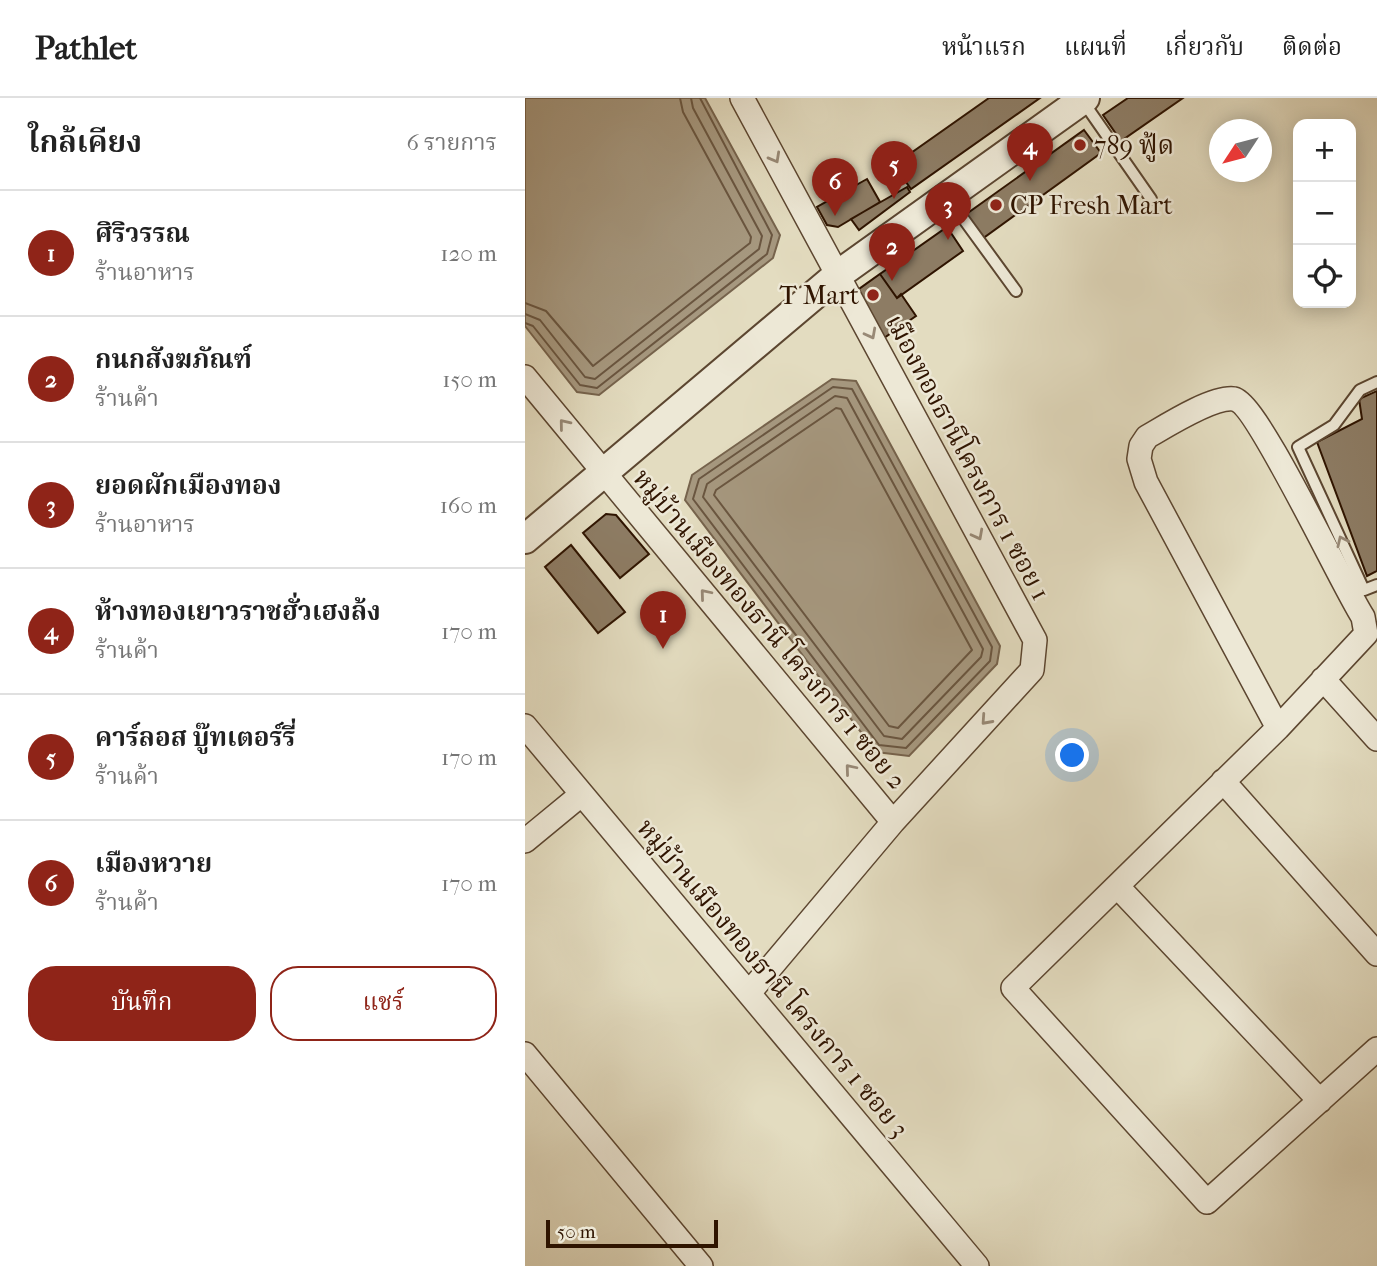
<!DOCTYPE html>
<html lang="th">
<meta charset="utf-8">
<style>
body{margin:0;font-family:"IM FELL French Canon","Noto Serif Thai",serif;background:#f6f6f6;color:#222}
.controls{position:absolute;right:21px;top:21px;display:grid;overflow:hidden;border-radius:14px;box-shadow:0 4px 18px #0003}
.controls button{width:63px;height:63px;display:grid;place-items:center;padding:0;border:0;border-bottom:2px solid #e0e0e0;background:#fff;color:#222;font:35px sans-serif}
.compass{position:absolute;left:684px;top:21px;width:63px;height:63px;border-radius:50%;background:#fff;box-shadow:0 4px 18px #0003;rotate:234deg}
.scale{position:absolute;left:21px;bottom:18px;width:172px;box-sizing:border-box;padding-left:7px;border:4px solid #2f1400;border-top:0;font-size:19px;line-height:24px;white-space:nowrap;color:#2f1400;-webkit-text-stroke:5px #ede8d6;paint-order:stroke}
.you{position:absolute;left:548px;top:658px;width:24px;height:24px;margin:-18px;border:5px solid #fff;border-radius:50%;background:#1a73e8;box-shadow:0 0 0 10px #1a73e833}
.badge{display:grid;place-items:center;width:46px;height:46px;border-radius:50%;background:#8f2418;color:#fff;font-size:23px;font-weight:700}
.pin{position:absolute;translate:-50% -58px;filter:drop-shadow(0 2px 4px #0008)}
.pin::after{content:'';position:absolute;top:37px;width:24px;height:21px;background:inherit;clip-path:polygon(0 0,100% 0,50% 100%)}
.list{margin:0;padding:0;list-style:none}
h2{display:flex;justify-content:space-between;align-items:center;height:91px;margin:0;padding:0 28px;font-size:30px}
h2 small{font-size:23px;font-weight:400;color:#767676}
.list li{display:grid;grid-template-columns:46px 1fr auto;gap:21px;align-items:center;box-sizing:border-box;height:126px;padding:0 28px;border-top:2px solid #e0e0e0}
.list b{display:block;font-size:26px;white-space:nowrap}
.list p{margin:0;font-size:23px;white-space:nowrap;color:#767676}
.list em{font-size:23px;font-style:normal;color:#767676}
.actions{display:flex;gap:14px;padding:21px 28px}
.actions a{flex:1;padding:16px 0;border:2px solid #8f2418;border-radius:28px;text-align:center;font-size:24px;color:#8f2418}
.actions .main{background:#8f2418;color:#fff}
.icon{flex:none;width:38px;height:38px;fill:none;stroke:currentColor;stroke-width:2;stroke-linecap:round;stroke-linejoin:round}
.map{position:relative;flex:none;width:852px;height:1168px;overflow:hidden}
header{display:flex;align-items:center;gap:42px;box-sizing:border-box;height:98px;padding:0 35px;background:#fff;border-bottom:2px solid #e0e0e0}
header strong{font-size:33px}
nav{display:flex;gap:38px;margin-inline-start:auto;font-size:24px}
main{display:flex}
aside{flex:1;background:#fff}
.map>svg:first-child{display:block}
.water{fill:#a6987f;stroke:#76634c;stroke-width:2}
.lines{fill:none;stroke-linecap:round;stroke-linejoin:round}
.shore{stroke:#6a5640;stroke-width:2}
.building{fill:#8d7c64;stroke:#2f1400;stroke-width:2}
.service-casing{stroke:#5c4630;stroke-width:14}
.minor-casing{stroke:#5c4630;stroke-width:26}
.tertiary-casing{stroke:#5c4630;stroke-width:32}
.service{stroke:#ede8d6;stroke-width:10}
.minor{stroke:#ede8d6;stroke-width:23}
.tertiary{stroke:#ede8d6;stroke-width:28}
.oneway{stroke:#988976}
.poi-dot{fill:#8f2418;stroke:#ede8d6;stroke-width:2.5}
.labels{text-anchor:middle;stroke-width:5;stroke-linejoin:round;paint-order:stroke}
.poi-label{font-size:26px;fill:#2f1400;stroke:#ede8d6;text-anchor:start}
.street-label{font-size:26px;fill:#2f1400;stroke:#ede8d6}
</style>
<header>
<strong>Pathlet</strong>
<nav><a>หน้าแรก</a><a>แผนที่</a><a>เกี่ยวกับ</a><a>ติดต่อ</a></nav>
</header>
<main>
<aside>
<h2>ใกล้เคียง<small>6 รายการ</small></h2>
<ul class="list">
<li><span class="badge">1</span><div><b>ศิริวรรณ</b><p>ร้านอาหาร</p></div><em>120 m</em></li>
<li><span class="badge">2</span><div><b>กนกสังฆภัณฑ์</b><p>ร้านค้า</p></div><em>150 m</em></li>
<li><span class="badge">3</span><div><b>ยอดผักเมืองทอง</b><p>ร้านอาหาร</p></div><em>160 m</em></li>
<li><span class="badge">4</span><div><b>ห้างทองเยาวราชฮั่วเฮงล้ง</b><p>ร้านค้า</p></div><em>170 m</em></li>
<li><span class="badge">5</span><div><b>คาร์ลอส บู๊ทเตอร์รี่</b><p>ร้านค้า</p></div><em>170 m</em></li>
<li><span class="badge">6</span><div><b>เมืองหวาย</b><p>ร้านค้า</p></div><em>170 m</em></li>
</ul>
<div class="actions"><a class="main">บันทึก</a><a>แชร์</a></div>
</aside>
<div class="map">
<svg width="852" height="1168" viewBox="0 0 852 1168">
<rect width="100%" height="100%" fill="#e3dcc0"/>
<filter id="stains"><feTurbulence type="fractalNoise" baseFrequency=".00286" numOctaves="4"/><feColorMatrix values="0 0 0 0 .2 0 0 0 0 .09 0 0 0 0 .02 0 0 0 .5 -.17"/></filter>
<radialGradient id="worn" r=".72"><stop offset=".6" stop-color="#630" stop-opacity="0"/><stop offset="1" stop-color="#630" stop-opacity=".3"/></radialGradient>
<path class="water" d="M0,0H180L255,137L248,160L74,297L52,294L0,228Z
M307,281L331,283L475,548L472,566L384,658L351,654L160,402L167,377Z"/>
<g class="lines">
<path class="shore" d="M0,205L21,213L68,268L225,145L226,139L158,14L155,0
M0,216L15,222L60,279L70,281L234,151L237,138L168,10L166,0
M0,225L8,228L55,287L72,290L242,156L247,137L175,0
M308,289L327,291L467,549L465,563L381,650L354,647L168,401L174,381Z
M310,298L322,300L458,551L456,559L377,641L359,638L178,399L182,386Z
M311,310L316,311L447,552L373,630L364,628L189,397L191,392Z"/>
</g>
<path class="building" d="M464,0H515L386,91L369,67Z
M603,0H658L596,43L578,17Z
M559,32L576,55L457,141L440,117Z
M342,81L355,104L313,129L302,127L292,109Z
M382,89L385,94L334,132L326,121Z
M422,129L438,153L372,200L355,176Z
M355,176L372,200L376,196L391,218L356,242L332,196L334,191Z
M852,293V473L842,478L792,344L837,321L834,301Z
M81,416L91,417L124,456L95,480L58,435Z
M46,447L100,514L73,535L20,469Z"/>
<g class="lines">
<defs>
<path id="service" d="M557,2L626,101
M424,101L491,193
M852,284L835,292L809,327L773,349L839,492L852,487"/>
<path id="minor" d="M217,0L510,542L507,572L368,724L224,895
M0,279L368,724
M798,581L852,641
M0,628L452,1168
M753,630L621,384L614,361L616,348L622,339C641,328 688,298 709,301C733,306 817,487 838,519L841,536L753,630L488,890L682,1104L852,951
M698,683L852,856
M0,743L57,696
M592,788L795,1003
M0,956L176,1168"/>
<path id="tertiary" d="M0,441L314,176L560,0"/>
</defs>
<use href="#service" class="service-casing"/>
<use href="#minor" class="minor-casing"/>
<use href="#tertiary" class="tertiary-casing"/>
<use href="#service" class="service"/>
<use href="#minor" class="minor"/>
<use href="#tertiary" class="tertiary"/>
</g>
<defs><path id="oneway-chevron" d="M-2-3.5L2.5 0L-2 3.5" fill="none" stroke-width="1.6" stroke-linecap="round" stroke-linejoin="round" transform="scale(1.75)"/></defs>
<g class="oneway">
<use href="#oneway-chevron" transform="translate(250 60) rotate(61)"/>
<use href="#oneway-chevron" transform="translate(346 236) rotate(62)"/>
<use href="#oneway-chevron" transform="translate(39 326) rotate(-129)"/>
<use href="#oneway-chevron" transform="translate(453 437) rotate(62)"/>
<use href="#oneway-chevron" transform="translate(817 443) rotate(-115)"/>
<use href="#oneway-chevron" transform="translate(180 496) rotate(-130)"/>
<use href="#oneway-chevron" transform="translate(461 622) rotate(132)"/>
<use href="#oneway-chevron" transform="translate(325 671) rotate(-130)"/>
</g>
<g class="poi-dot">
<circle cx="555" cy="47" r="7"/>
<circle cx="471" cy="107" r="7"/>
<circle cx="348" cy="197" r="7"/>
</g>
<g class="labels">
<g class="poi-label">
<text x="569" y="56">789 ฟู้ด</text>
<text x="485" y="116">CP Fresh Mart</text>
<text x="334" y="206" text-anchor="end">T Mart</text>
</g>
<g class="street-label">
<text transform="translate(443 359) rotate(62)" y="9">เมืองทองธานีโครงการ 1 ซอย 1</text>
<text transform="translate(245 531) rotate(50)" y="9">หมู่บ้านเมืองทองธานี โครงการ 1 ซอย 2</text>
<text transform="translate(248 880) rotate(50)" y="9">หมู่บ้านเมืองทองธานี โครงการ 1 ซอย 3</text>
</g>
</g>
<rect width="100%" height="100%" filter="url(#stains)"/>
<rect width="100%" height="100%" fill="url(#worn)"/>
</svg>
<div class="controls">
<button>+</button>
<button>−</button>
<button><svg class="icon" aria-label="locate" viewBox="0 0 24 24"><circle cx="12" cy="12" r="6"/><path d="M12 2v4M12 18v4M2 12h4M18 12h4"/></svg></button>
</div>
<svg class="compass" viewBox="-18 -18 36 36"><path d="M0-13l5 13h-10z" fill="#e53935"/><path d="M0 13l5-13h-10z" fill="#767676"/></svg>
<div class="scale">50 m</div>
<div class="you"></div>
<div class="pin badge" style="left:138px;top:551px">1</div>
<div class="pin badge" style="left:367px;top:183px">2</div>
<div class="pin badge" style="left:423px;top:142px">3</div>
<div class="pin badge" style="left:505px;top:83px">4</div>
<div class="pin badge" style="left:369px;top:101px">5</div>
<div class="pin badge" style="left:310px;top:118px">6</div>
</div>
</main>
